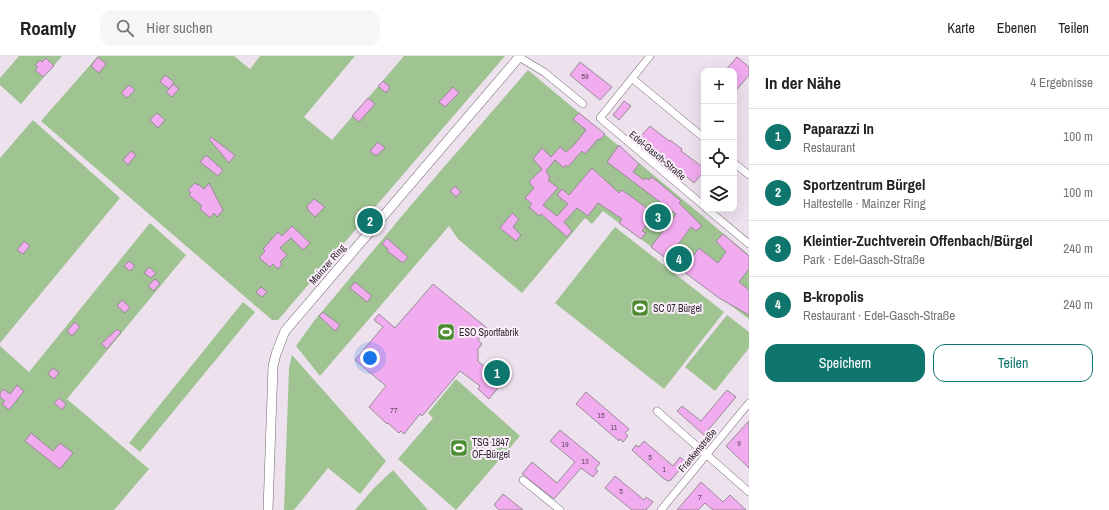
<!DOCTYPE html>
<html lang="de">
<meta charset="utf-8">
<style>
body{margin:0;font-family:"Archivo Narrow",sans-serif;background:#f6f6f6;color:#222}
.controls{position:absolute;right:12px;top:12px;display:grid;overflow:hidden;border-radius:8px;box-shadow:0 4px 16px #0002}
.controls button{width:36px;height:36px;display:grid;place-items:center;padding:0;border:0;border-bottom:1px solid #e0e0e0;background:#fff;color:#222;font:20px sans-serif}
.you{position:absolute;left:370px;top:302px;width:14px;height:14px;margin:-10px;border:3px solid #fff;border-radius:50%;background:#1a73e8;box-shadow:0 0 0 6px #1a73e833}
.badge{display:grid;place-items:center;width:26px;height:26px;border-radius:50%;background:#0f766e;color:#fff;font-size:13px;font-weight:700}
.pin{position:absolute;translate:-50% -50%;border:2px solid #fff;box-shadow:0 1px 4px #0006}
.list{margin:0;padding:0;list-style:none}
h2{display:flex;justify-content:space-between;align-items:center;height:52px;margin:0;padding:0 16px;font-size:17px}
h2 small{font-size:13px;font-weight:400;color:#767676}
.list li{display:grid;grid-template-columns:26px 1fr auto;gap:12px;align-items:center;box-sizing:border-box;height:56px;padding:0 16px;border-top:1px solid #e0e0e0}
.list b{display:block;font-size:15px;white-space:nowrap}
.list p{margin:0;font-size:13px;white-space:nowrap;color:#767676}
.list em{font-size:13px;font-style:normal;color:#767676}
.actions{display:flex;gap:8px;padding:12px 16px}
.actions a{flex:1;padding:9px 0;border:1px solid #0f766e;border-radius:12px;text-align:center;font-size:14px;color:#0f766e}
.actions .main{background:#0f766e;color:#fff}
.icon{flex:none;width:22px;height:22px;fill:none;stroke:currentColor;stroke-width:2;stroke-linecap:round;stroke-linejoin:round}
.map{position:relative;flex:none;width:749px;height:454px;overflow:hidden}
header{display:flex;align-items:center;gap:24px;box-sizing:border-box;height:56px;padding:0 20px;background:#fff;border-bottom:1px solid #e0e0e0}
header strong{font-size:19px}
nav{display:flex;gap:22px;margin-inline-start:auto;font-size:14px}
.search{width:280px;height:36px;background:#f6f6f6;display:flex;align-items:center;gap:10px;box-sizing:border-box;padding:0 14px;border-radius:12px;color:#767676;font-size:15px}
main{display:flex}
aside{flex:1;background:#fff}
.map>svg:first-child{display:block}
.green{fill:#9fc492}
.building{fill:#f1abef;stroke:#978b96}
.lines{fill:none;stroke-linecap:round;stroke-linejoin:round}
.minor-casing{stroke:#6f646e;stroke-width:8}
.tertiary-casing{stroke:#6f646e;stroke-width:10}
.minor{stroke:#fff;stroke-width:7}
.tertiary{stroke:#fff;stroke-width:9}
.labels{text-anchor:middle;stroke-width:4;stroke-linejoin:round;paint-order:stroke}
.number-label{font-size:8px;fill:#5f4a5e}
.street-label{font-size:10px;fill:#2e292e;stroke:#fbeefa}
.poi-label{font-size:10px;fill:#2e292e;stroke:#fbeefa;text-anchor:start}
</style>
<header>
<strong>Roamly</strong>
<div class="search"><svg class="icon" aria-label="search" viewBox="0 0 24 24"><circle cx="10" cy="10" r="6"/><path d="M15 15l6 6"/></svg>Hier suchen</div>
<nav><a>Karte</a><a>Ebenen</a><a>Teilen</a></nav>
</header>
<main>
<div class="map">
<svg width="749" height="454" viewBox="0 0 749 454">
<rect width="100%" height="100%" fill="#ede1ed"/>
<path class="green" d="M19,0H62L21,48L0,29V22Z
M98,0H234L250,13L260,0H355L304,61L332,84L404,0H505L278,264H272L41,65Z
M528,14L749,199V263L603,155L592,168L585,162L522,237L458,183L449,170L320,320L296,290L314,265L412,148Z
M33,64L120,142L0,287V102Z
M150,167L186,199L67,343L149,413L114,454H0V290L29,316Z
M615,171L724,256L664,333L555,247Z
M243,246L255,256L140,396L129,387Z
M727,259L749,276V292L715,335L685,311Z
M292,299L386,405L360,438L328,412L294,454H284L289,312Z
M456,323L520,380L456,454L398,403L433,362L428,357Z
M393,414L428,454H355L373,433Z"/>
<path class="building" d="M98,1L106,8L99,17L91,10Z
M737,1L749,11V19L734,37V15H725Z
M46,2L54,10L43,21L35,14L38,11L35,9L40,4L42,6Z
M580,6L612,31L600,44L570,19Z
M165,19L174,26L169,33L160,26Z
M383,25L390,31L386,37L378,30Z
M173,28L179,33L172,41L166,36Z
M129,29L135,34L127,42L121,37Z
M453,31L459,37L445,51L439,46Z
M368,42L375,48L359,66L352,60Z
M624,45L631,50L619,64L613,59Z
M157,57L165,64L158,72L150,64Z
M579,57L605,78L600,84L598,83L585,98L582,95L568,111L566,109L564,112L555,104L546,115L550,121L548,124L558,132L543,149L557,160L568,148L557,139L562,133L569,139L592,112L619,137L622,134L651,155L650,157L653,160L642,175L646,177L641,183L619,167L622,163L598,147L588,160L577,152L564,166L572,175L567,181L541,158L539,160L529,151L532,148L525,142L534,132L529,126L542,113L533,103L542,92L551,101L560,91L566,96L575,88L586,74L573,63Z
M650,70L669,85L670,84L682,93L681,95L704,112V115L694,127L640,81Z
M211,81L235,99L229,107L209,83Z
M378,86L385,92L376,100L370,95Z
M619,89L639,108L633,116L644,124L646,122L649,124L651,121L657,125L681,145L679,147L702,170L696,175L691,171L677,190L681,195L691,203L699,192L718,207L726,196L716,185L723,178L749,200V213L739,226L749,234V259L719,242L651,191L676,158L607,106Z
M131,95L136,99L128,109L123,104Z
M206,99L223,114L218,120L200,106Z
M195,127L197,129L198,128L204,133L209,127L223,154L217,161L214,157L210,162L200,153L202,150L189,139L191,137L188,134Z
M455,130L461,136L456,141L450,135Z
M314,143L325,151L315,161L308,154L307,150Z
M512,157L519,163L513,171L521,179L516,185L500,172Z
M292,170L310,187L303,194L291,182L280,192L287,199L280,206L282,208L278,213L273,208L270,211L259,202L265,195L263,193L278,176L282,180Z
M387,182L408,201L403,207L387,195L388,193L382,188Z
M24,185L30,190L23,198L17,194Z
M129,205L135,210L130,215L124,210Z
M149,211L156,217L151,222L144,217Z
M155,223L160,227L154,235L148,230Z
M355,226L372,240L367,246L350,232Z
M433,228L488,273L478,284L482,288L478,293V305L487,313L490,308L502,318L497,324L501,328L489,343L478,333L480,330L460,315L422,360L420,358L404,378L401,375L399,377L388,367L387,368L369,351L386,330L355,304L383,271L374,264L379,258L395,272Z
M261,231L267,236L262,241L256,236Z
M122,244L130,251L125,257L117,250Z
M323,256L340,269L335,275L319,260Z
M75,266L80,271L72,280L67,275Z
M117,273L121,276L107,293L101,288Z
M53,312L59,317L54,323L48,318Z
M17,329L24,335L9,354L2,348L5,345L0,341V337L3,333L10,338Z
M727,334L736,341L704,379L677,355L682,350L701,365Z
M586,336L629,373L625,377L628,380L623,386L620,383L619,385L576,348Z
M59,342L66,348L62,354L54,347Z
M749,365V412L726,390Z
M560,374L600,407L595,413L598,415L593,421L581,412L554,443L522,418L532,406L557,427L575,406L550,385Z
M31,377L53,395L60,387L73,397L60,413L25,385Z
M644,385L673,410L680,401L686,406L671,424L668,425L663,422L632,394L636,389L639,391Z
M615,420L644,444L646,441L653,446L646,454H632L605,432Z
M701,426L723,446L730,439L746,454H713L705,447L698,454H677Z
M503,438L523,454H499L494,449Z"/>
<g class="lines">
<defs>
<path id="minor" d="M650,0L600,62L704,150
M519,1L544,16L583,48
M633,23L704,82
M734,107L749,119
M707,153L749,188
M657,355L749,436
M523,424L560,454
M661,454L749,347"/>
<path id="tertiary" d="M268,454L273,310L276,298L285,275L520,0"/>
</defs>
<use href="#minor" class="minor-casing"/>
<use href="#tertiary" class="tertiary-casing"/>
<use href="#minor" class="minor"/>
<use href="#tertiary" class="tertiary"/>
</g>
<defs>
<symbol id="stadium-square" viewBox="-11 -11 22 22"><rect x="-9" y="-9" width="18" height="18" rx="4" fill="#4a8c2f" stroke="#fbeefa"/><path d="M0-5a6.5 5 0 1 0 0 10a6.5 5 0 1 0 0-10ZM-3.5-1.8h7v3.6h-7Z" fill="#fff"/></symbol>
</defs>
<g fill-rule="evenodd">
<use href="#stadium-square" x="630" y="242" width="20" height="20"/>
<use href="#stadium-square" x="436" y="266" width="20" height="20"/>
<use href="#stadium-square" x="449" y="382" width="20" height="20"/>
</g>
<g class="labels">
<g class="number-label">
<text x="585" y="23">59</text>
<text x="394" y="357">77</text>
<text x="601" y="362">15</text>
<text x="614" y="374">11</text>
<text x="739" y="390">9</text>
<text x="565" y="391">19</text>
<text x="650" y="404">5</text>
<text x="585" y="408">13</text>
<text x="664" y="416">1</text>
<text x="621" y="438">5</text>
<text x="700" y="444">7</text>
</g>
<g class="street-label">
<text transform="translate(658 99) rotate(40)" y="4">Edel-Gasch-Straße</text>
<text transform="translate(327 208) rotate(-49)" y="4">Mainzer Ring</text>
<text transform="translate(697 394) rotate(-50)" y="4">Frankenstraße</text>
</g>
<g class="poi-label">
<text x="653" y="256">SC 07 Bürgel</text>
<text x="459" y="280">ESO Sportfabrik</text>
<text x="472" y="390">TSG 1847<tspan x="472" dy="12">OF-Bürgel</tspan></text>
</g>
</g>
</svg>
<div class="controls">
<button>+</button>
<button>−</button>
<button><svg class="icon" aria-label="locate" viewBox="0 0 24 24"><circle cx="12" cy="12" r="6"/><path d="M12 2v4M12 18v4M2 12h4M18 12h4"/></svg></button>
<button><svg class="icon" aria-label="layers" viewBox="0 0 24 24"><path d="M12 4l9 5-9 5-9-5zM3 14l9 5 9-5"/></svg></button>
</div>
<div class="you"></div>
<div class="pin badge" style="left:497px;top:317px">1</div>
<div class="pin badge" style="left:370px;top:165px">2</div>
<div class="pin badge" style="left:658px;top:161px">3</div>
<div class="pin badge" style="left:679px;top:203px">4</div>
</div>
<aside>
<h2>In der Nähe<small>4 Ergebnisse</small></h2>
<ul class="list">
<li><span class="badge">1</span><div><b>Paparazzi In</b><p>Restaurant</p></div><em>100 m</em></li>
<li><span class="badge">2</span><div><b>Sportzentrum Bürgel</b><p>Haltestelle · Mainzer Ring</p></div><em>100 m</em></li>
<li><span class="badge">3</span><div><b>Kleintier-Zuchtverein Offenbach/Bürgel</b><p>Park · Edel-Gasch-Straße</p></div><em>240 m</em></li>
<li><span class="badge">4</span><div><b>B-kropolis</b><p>Restaurant · Edel-Gasch-Straße</p></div><em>240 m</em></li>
</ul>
<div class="actions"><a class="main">Speichern</a><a>Teilen</a></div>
</aside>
</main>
